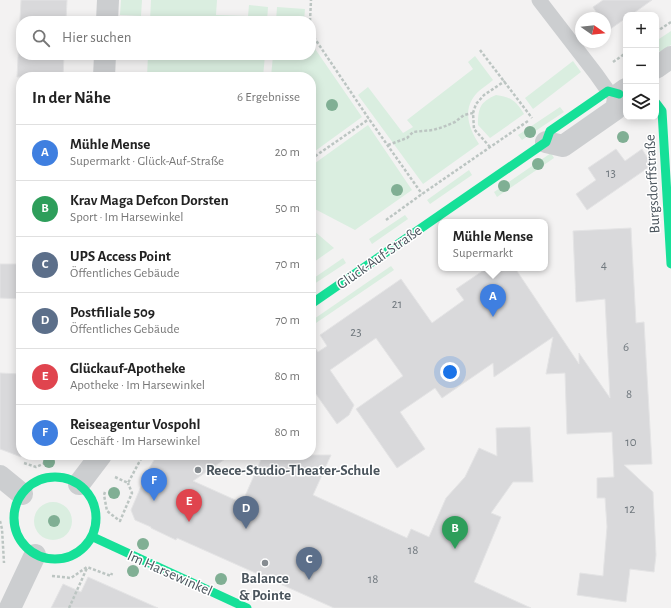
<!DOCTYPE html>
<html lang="de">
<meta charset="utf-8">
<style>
body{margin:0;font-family:"Alegreya Sans",sans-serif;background:#f6f6f6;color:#222}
.controls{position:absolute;right:12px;top:12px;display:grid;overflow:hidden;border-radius:8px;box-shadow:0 2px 10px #0003}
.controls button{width:36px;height:36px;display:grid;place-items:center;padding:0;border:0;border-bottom:1px solid #e0e0e0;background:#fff;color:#222;font:20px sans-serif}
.compass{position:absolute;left:575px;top:12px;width:36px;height:36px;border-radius:50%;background:#fff;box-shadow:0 2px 10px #0003;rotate:104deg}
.you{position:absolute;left:450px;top:372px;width:14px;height:14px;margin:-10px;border:3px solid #fff;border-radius:50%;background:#1a73e8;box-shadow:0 0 0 6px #1a73e833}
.badge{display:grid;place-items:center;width:26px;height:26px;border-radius:50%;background:#2563eb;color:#fff;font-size:13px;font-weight:700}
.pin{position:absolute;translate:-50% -33px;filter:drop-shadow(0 1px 2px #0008)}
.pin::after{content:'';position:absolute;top:21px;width:14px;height:12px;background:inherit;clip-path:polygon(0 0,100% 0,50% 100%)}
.popup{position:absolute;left:438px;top:219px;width:110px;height:52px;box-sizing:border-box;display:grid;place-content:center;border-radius:8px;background:#fff;filter:drop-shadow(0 1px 3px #0005);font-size:13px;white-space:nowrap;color:#767676}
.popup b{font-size:15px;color:#222}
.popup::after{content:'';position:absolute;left:50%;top:100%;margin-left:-8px;border:8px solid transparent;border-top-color:#fff}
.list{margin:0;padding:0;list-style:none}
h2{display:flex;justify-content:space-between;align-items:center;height:52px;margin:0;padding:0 16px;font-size:17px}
h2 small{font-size:13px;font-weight:400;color:#767676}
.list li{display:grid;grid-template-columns:26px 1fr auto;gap:12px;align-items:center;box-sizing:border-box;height:56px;padding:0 16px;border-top:1px solid #e0e0e0}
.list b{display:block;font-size:15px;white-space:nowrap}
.list p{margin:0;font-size:13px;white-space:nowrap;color:#767676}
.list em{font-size:13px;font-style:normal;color:#767676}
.icon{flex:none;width:22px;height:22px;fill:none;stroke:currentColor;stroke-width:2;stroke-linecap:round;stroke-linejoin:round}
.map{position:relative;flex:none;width:671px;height:608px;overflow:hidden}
.search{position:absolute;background:#fff;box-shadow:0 2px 10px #0003;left:16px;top:16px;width:300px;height:44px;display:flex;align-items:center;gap:10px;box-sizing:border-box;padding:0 14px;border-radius:16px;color:#767676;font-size:15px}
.panel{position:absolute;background:#fff;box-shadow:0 2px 10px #0003;left:16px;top:72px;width:300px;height:388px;border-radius:16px}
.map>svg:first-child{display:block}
.green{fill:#daeee0}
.building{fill:#d9d9db;stroke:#e4e4e5}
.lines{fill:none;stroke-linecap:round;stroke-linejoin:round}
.path{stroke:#bcc5c2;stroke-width:2.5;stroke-dasharray:3 2;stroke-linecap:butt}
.lane{stroke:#ccced0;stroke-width:15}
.street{stroke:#ccced0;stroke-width:22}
.fast{stroke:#16e098;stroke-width:9}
.tree{fill:#80af94}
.poi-dot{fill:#868c91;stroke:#fff;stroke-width:1.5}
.labels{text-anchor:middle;stroke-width:3;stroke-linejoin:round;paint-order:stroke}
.number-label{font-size:13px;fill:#70787e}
.street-label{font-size:15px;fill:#4b555d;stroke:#fff}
.poi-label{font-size:15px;font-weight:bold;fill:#4b555d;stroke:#fff;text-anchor:start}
</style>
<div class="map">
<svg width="671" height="608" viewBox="0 0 671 608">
<rect width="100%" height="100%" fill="#f3f2f2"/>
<path class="green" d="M121,0H142L141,16L120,15Z
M151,0H217L216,15L248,16L249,5L268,7L267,21H150Z
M277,7L305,9L304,21H276Z
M671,31V45L660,52L656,47V41Z
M311,43L362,117L311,154V77H271L273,55H311Z
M148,55H265L263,77H147Z
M475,56L493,80C488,85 480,89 476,94C462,110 469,129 479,144L423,184L358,95L368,87L403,133L413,127L407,120L473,69L468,62Z
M573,61L581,72L533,109L525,98Z
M496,95C511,97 516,101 524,114L490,138L478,125C478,108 480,102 496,95Z
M560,107L564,112L522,140L518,135Z
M368,125L412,190L355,230L311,207V166Z
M551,153L554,158L497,197L494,192Z
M469,170L472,175L430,204L427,200Z
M405,215L408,219L372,244L369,239Z
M313,230L334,248L311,264V232Z
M343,258L346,263L311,286V280Z
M391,266L394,270L313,325L311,321Z
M34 521a19 19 0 1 1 38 0a19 19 0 1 1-38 0Z"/>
<path class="building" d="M21,0H67L66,21H21V55H64L63,77H17Z
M603,0H652L631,15H626V18L609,30L605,25V18H600L593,7Z
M616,149L625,161L642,149L652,165L587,210L576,194L596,180L588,168Z
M631,228L636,323L644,322L652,464L624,465L653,492L656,555L654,572L630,569L626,602L577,595L580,573L603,576L607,527L605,498H597V478L614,477L612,432L567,434L565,373L546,374L553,337L494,377L493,363L442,398L435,388L400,412L425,449L397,468L356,409L403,376L376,338L330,370L354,405L349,415L337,424L311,387V342L318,352L327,346L320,335L401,279L432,323L464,300L456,289L487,268H515L579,364V353L610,398L605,299L576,302L573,231Z
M0,264H21V299L0,298Z
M0,373L21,374V457L0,449Z
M530,427L533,482H513L491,513L501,517L474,582L531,608H334L177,538L176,540L151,528V527L135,520L131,510L147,472L157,455H231L193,481L242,503L263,455H331L313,495L407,538L411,529L429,537L446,498L465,477L479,448L497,456L496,428Z
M88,577L158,608H51L63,584L81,592Z"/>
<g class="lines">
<path class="path" d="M310,21L311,0
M656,32L671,22
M311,33L369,119L422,194
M480,50L532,118
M613,62L626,53
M388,145L407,138L413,132L433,130L443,127L455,122L464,115L473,113
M490,147L474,129L473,113L476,104L484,95L505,81
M311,159L369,119
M386,220L422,194L528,121
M24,463L36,467L63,455
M115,477L128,483L143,455
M105,492L104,495L107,511L120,521L132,493L128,483
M0,521L2,529L4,563
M52,576L71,578L87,567L111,576L112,573
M69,608L87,568"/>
<path class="lane" d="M539,0L596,74L608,91"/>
<path class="street" d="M107,21L108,0
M656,68L671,57
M104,77L105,55
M546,142L563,146L616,109L619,94L626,89
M0,476L22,494
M79,484L101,455
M10,608L35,555"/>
<path class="fast" d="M656,103L662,111L671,264
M311,304L546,142L550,131L608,91L619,94
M14 518a41 41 0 1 1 82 0a41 41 0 1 1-82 0Z
M93,537L247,608"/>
</g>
<g class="tree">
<circle cx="332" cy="105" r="6"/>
<circle cx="530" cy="132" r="6"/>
<circle cx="623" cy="137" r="6"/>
<circle cx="538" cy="164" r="6"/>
<circle cx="504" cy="186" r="6"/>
<circle cx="397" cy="190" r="6"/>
<circle cx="49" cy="462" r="6"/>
<circle cx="114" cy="493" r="6"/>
<circle cx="54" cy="521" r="6"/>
<circle cx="143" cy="544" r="6"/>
<circle cx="133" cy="571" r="6"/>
<circle cx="221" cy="579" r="6"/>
</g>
<g class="poi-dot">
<circle cx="198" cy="470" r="4"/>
<circle cx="265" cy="563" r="4"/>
</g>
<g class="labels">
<g class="number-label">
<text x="611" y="177">13</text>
<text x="604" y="269">4</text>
<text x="397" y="308">21</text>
<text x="356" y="336">23</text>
<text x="626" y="351">6</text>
<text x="629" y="398">8</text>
<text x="631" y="446">10</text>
<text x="630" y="513">12</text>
<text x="413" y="554">18</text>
<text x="373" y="583">18</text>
</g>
<g class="street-label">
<text transform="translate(652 184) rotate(-93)" y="5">Burgsdorffstraße</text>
<text transform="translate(379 257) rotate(-35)" y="5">Glück-Auf-Straße</text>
<text transform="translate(170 573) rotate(24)" y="5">Im Harsewinkel</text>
</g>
<g class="poi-label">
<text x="206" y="475">Reece-Studio-Theater-Schule</text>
<text x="265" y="583" text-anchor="middle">Balance<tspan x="265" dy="17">&amp; Pointe</tspan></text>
</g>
</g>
</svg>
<div class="controls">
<button>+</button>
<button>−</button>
<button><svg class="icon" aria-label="layers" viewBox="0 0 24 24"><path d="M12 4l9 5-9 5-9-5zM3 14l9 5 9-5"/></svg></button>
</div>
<svg class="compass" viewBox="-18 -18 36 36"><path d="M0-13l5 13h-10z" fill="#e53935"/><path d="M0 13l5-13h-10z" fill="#767676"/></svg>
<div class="you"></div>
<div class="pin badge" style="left:493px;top:317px;background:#3f7fe0">A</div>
<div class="popup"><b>Mühle Mense</b>Supermarkt</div>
<div class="pin badge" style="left:455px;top:549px;background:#2e9e5b">B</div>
<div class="pin badge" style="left:309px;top:580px;background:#5c6f8a">C</div>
<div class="pin badge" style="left:246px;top:529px;background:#5c6f8a">D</div>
<div class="pin badge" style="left:189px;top:522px;background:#e0444e">E</div>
<div class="pin badge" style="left:154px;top:501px;background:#3f7fe0">F</div>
<div class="search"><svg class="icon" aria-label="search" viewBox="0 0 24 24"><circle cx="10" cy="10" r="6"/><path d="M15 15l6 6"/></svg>Hier suchen</div>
<section class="panel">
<h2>In der Nähe<small>6 Ergebnisse</small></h2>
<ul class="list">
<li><span class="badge" style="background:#3f7fe0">A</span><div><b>Mühle Mense</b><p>Supermarkt · Glück-Auf-Straße</p></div><em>20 m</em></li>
<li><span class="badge" style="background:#2e9e5b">B</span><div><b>Krav Maga Defcon Dorsten</b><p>Sport · Im Harsewinkel</p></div><em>50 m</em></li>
<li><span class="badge" style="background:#5c6f8a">C</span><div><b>UPS Access Point</b><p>Öffentliches Gebäude</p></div><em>70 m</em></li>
<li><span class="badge" style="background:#5c6f8a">D</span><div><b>Postfiliale 509</b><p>Öffentliches Gebäude</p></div><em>70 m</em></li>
<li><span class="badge" style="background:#e0444e">E</span><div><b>Glückauf-Apotheke</b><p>Apotheke · Im Harsewinkel</p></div><em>80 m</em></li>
<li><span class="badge" style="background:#3f7fe0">F</span><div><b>Reiseagentur Vospohl</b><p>Geschäft · Im Harsewinkel</p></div><em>80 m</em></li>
</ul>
</section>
</div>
